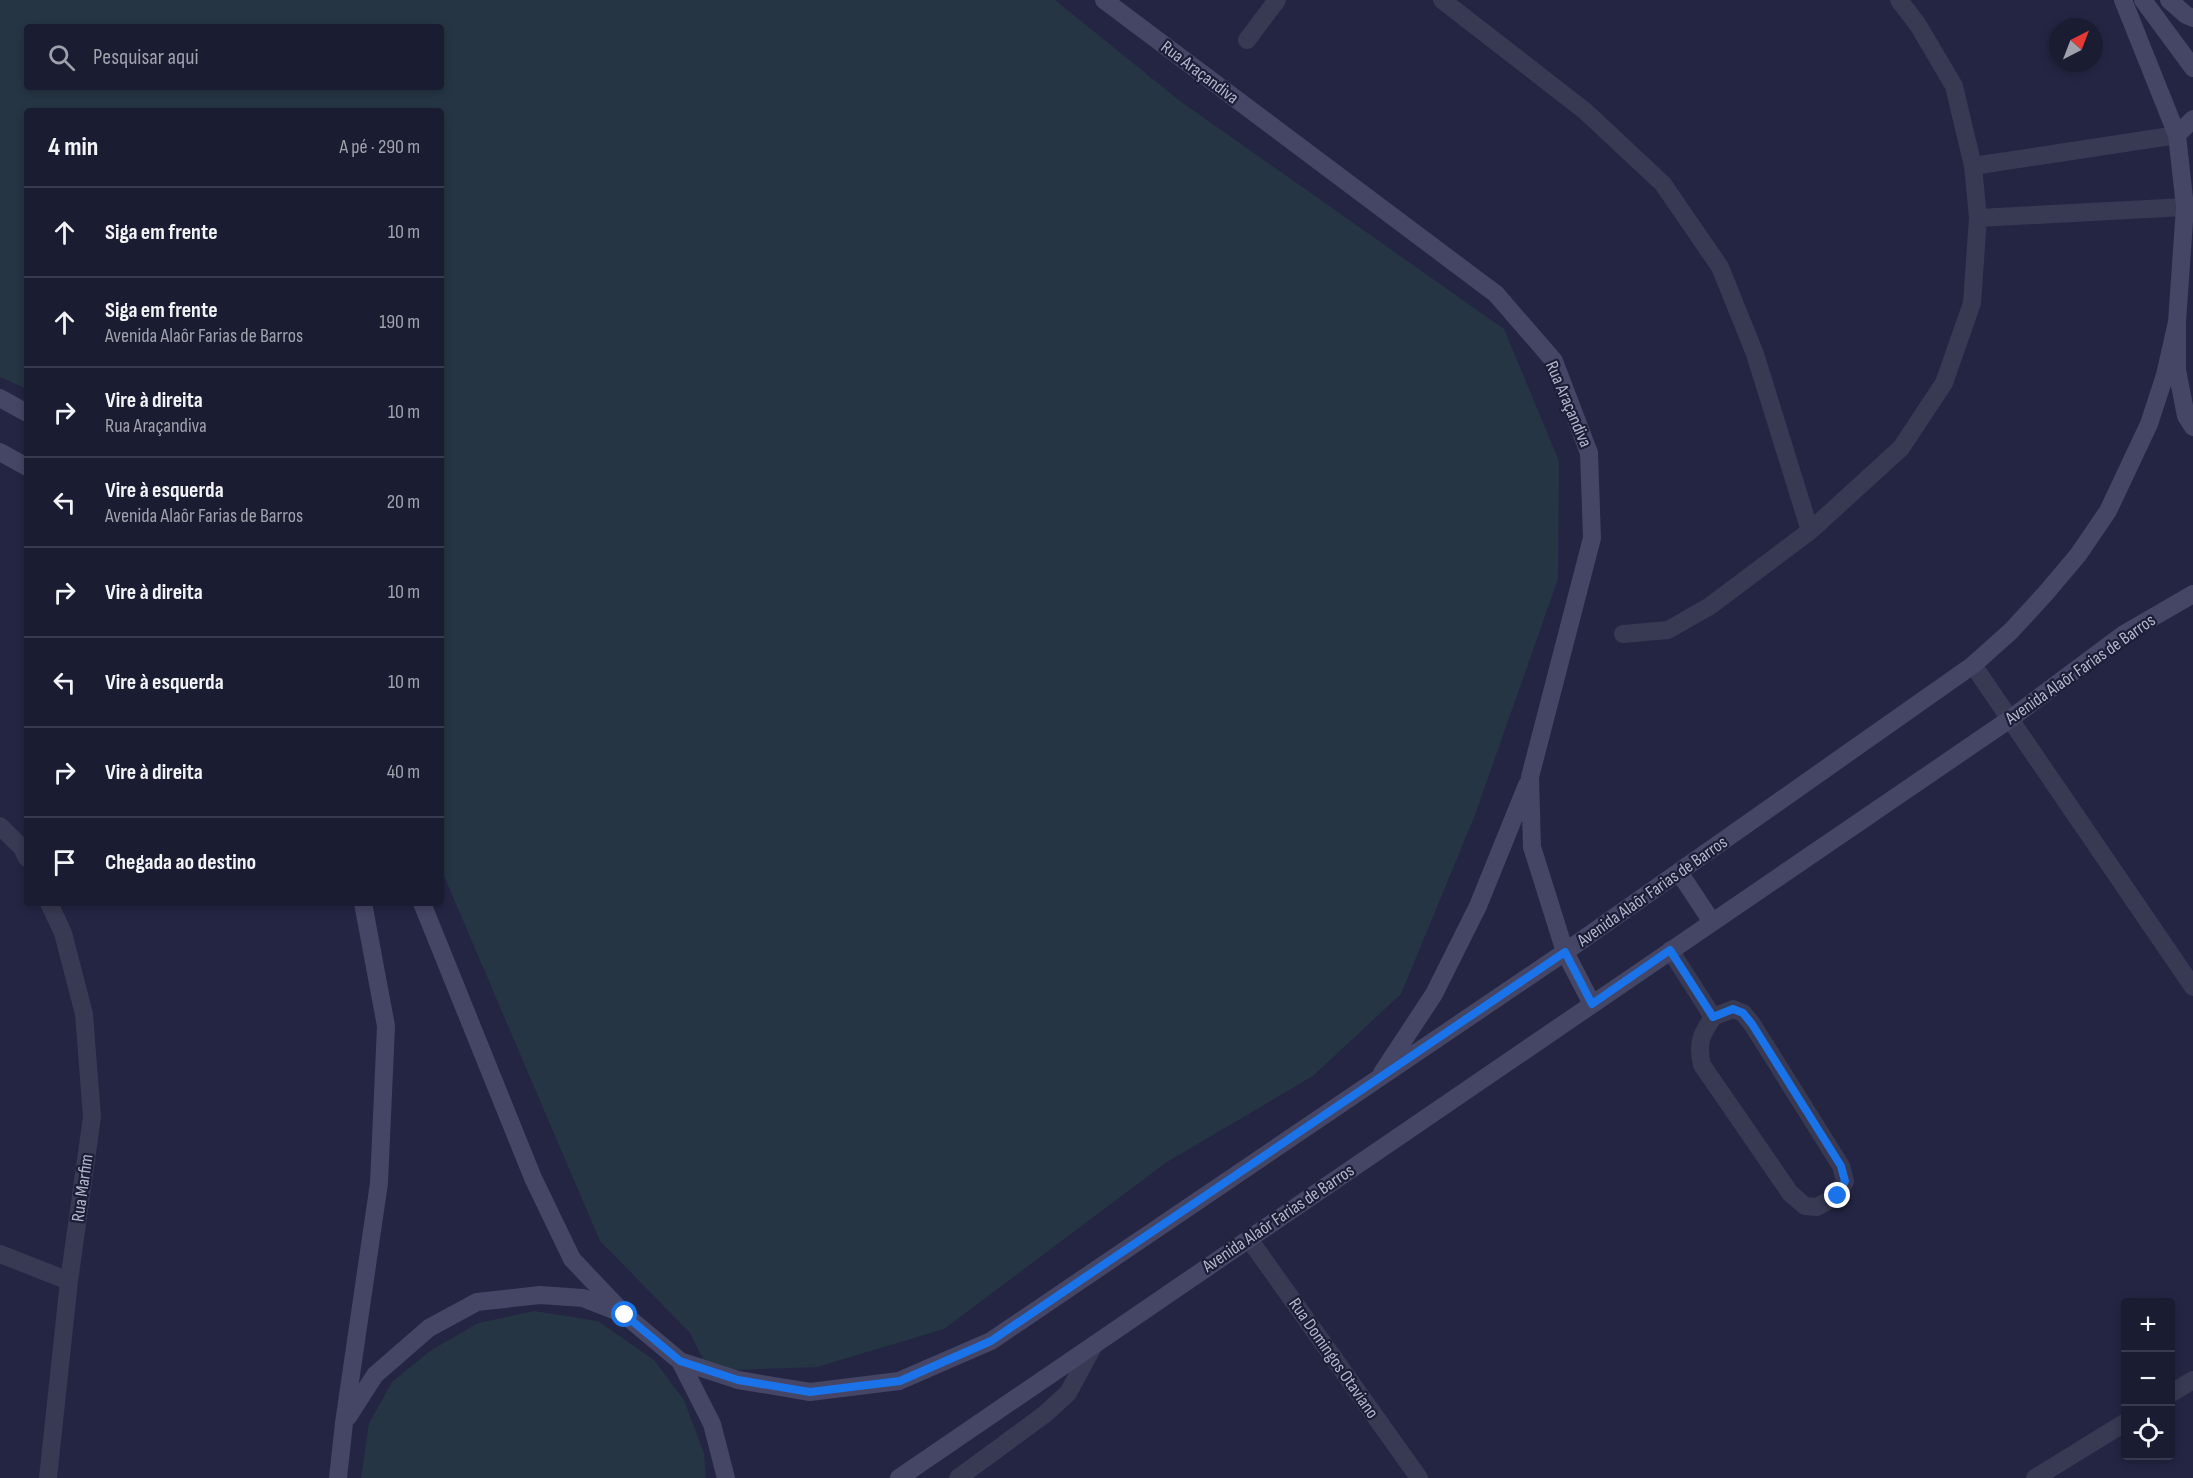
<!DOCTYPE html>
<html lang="pt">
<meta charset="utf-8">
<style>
body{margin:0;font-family:"Sofia Sans Condensed",sans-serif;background:#27293e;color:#f1f3f6}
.controls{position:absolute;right:18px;bottom:18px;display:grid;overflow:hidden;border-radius:6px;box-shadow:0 3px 9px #0003}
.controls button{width:54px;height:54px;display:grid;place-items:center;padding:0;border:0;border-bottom:2px solid #383a4d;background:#1a1c32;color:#f1f3f6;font:30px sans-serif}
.compass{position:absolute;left:2049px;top:18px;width:54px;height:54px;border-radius:50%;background:#1a1c32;box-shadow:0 3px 9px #0003;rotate:42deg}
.stop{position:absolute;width:18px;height:18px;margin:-14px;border:4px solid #1a73e8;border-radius:50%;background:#fff}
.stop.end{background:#1a73e8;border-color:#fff;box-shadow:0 2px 6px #0008}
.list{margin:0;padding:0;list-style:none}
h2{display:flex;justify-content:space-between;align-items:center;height:78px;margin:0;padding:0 24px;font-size:26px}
h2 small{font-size:20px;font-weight:400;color:#9fa1ac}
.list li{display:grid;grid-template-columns:39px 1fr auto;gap:18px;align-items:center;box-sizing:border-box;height:90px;padding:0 24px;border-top:2px solid #383a4d}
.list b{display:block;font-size:22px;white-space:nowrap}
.list p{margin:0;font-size:20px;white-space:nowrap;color:#9fa1ac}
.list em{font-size:20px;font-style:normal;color:#9fa1ac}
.icon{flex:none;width:33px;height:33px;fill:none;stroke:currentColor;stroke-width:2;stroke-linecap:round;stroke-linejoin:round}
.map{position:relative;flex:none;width:2193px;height:1478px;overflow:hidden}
.search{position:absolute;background:#1a1c32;box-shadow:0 3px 9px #0003;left:24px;top:24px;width:420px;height:66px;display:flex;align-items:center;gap:15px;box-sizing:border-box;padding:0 21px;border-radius:6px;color:#9fa1ac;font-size:22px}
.panel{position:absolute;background:#1a1c32;box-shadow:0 3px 9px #0003;left:24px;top:108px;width:420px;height:798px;border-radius:6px}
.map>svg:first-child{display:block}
.green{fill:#253543;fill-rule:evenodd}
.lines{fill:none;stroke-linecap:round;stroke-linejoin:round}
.lane{stroke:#383952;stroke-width:18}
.street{stroke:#383952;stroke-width:18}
.secondary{stroke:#454565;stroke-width:18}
.route{stroke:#1a73e8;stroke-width:8}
.labels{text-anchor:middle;stroke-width:4.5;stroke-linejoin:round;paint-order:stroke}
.street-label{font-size:18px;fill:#b4b5cc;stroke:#1c1e37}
</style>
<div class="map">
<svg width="2193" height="1478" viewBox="0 0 2193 1478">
<rect width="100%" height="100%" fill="#232543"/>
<path class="green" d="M0,0H1055L1180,101L1504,329L1559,461L1558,579L1475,815L1401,994L1313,1076L1167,1162L944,1329L817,1367L709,1371L690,1333L600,1241L441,869V111H27V389L0,377ZM27,27H441V87H27Z
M534,1311L598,1321L654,1360L684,1400L704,1453L706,1478H361L369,1423L392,1382L430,1351L478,1323Z"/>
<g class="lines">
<path class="lane" d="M1670,950L1713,1017C1701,1035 1697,1043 1702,1065L1790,1193L1805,1206L1817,1207L1838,1195L1845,1181L1841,1166L1752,1024L1743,1013L1733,1009L1713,1017
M958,1478L1045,1414L1068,1393L1094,1345"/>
<path class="street" d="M1442,0L1585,111L1663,184L1720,267L1755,354L1810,531
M1247,40L1277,0
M1973,166L2177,135
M1978,218L2185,207
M1623,634L1668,630L1710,606L1810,531L1901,448L1944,383L1972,303L1978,218L1973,166L1954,86L1918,25L1899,0
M1973,665L2193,987
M0,826L22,848L27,858
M1249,1239L1419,1478
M0,1254L69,1281
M2170,1394L2193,1380
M48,1478L69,1281L92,1117L84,1014L63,933L49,903
M2035,1478L2126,1422"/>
<path class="secondary" d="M1104,0L1496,294L1554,361L1589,453L1592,538L1530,777L1532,847L1565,952L1592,1004
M2123,0L2177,135L2185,207L2177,322V370L2186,416L2193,427
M2143,0L2193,68
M2169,0L2186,15L2193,18
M2177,135L2193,119
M0,398L27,413
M0,452L27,467
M1679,872L1712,922
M422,903L533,1178L572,1259L625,1315L680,1361L712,1424L726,1478
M1382,1073L1434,994L1478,906L1527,785
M680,1361L738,1380L810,1392L899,1381L991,1341L1565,952L1973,665L2011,631L2045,594L2078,555L2108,511L2149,424L2165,375L2177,322
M348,1417L375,1375L429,1328L477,1302L540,1295L583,1298L619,1312
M338,1478L344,1423L379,1183L386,1026L363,903
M899,1478L2010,719L2124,634L2193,594"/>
</g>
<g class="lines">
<path class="route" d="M625,1315L680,1361L738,1380L810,1392L900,1381L991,1341L1565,952L1592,1004L1670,950L1713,1017L1733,1009L1743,1013L1752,1024L1841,1166L1845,1181L1838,1196"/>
</g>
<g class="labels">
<g class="street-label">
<text transform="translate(1200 72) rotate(37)" y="6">Rua Araçandiva</text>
<text transform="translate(1569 404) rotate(67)" y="6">Rua Araçandiva</text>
<text transform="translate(2080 669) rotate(-35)" y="6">Avenida Alaôr Farias de Barros</text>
<text transform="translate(1652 891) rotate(-35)" y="6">Avenida Alaôr Farias de Barros</text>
<text transform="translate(82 1188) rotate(-82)" y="6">Rua Marfim</text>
<text transform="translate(1278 1218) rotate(-34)" y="6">Avenida Alaôr Farias de Barros</text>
<text transform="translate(1334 1358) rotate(55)" y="6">Rua Domingos Otaviano</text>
</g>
</g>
</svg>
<div class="controls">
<button>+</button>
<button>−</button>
<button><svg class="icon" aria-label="locate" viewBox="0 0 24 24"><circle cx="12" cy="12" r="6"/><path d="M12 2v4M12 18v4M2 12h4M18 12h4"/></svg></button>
</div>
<svg class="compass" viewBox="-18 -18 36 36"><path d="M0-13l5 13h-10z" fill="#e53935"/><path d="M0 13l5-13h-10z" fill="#9fa1ac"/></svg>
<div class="stop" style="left:625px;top:1315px"></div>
<div class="stop end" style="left:1838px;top:1196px"></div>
<div class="search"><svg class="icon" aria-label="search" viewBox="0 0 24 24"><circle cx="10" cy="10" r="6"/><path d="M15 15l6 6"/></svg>Pesquisar aqui</div>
<section class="panel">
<h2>4 min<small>A pé · 290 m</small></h2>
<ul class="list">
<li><svg class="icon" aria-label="ahead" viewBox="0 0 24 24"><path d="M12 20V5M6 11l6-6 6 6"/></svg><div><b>Siga em frente</b></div><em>10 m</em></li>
<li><svg class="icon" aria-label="ahead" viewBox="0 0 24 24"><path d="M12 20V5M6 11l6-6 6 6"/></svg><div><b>Siga em frente</b><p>Avenida Alaôr Farias de Barros</p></div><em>190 m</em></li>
<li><svg class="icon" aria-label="right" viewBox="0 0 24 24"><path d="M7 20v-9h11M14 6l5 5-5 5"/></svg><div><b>Vire à direita</b><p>Rua Araçandiva</p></div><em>10 m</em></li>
<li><svg class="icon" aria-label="left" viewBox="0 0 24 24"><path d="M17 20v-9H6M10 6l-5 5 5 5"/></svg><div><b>Vire à esquerda</b><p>Avenida Alaôr Farias de Barros</p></div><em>20 m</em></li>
<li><svg class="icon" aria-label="right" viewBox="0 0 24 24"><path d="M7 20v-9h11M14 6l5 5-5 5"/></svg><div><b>Vire à direita</b></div><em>10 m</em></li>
<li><svg class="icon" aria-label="left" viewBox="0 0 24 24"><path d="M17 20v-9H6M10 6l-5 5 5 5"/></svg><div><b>Vire à esquerda</b></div><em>10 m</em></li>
<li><svg class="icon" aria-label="right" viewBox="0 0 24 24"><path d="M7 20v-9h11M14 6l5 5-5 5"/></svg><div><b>Vire à direita</b></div><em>40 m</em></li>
<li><svg class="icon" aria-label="arrive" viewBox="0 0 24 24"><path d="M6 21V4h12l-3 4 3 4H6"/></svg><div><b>Chegada ao destino</b></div></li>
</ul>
</section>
</div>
